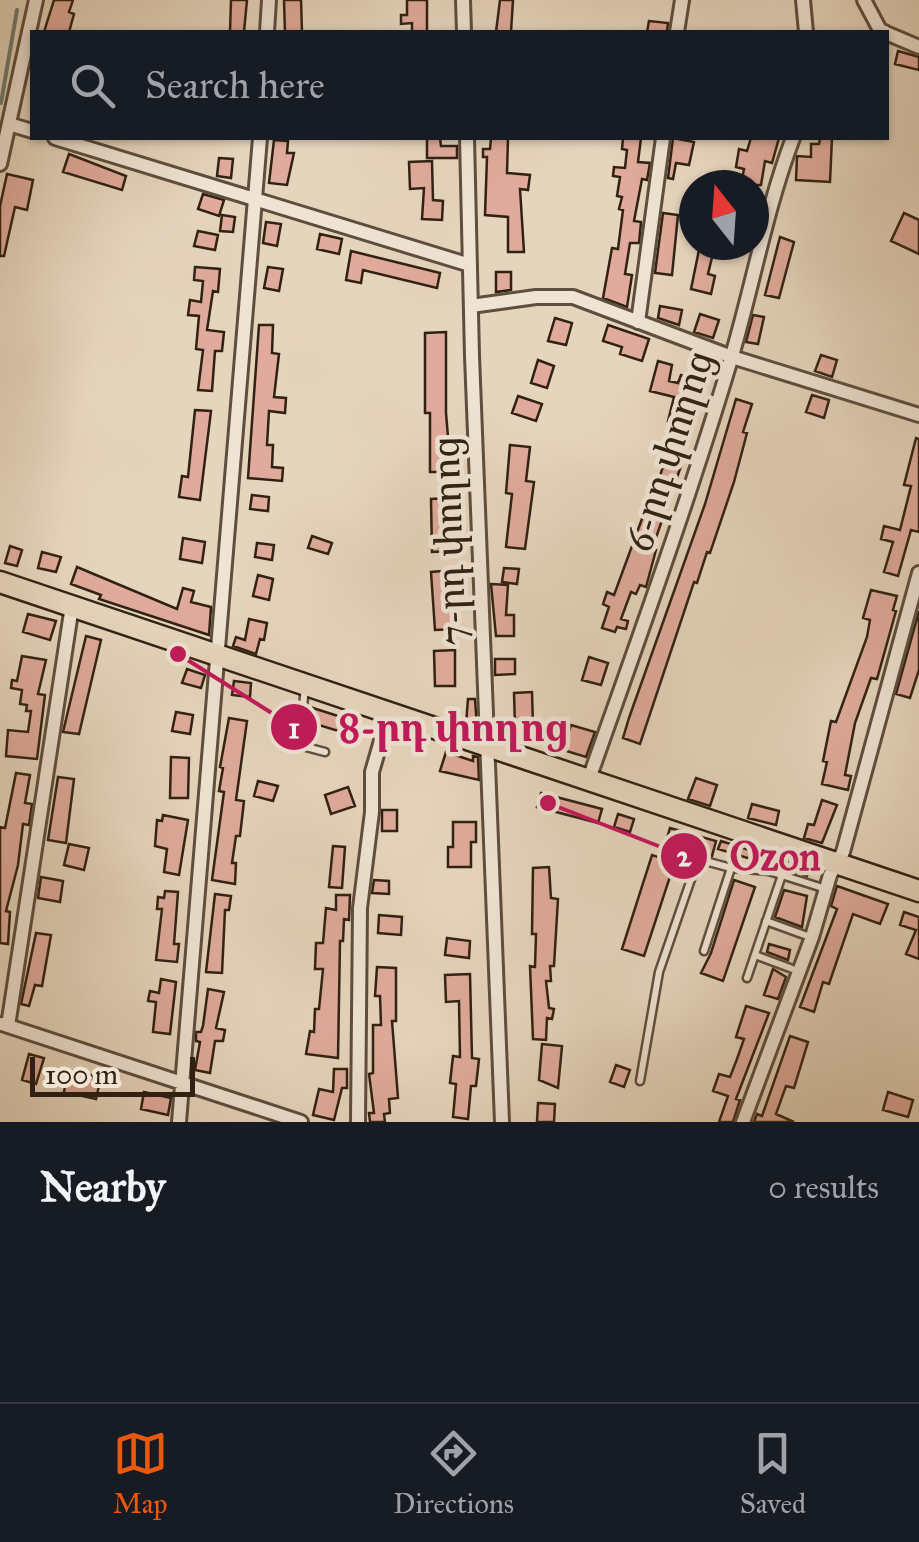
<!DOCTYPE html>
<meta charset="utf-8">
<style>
body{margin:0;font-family:"IM FELL Great Primer","Noto Serif Armenian",serif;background:#20242c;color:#f1f3f6}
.compass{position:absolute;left:679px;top:170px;width:90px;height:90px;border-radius:50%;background:#171b24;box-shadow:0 2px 8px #0004;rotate:343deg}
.scale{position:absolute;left:30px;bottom:25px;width:165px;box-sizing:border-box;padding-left:10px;border:5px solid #312112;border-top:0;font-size:28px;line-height:35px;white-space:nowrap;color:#312112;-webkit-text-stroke:8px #efe4d4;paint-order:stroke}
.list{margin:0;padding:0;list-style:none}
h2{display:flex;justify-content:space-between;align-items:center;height:130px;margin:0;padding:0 40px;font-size:42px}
h2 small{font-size:32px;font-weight:400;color:#9ea1a6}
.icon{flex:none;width:55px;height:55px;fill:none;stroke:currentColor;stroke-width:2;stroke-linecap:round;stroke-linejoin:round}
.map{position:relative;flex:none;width:919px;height:1122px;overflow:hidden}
.search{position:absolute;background:#171b24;box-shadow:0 2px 8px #0004;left:30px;right:30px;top:30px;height:110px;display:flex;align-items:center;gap:25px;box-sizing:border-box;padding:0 35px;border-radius:0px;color:#9ea1a6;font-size:38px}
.sheet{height:280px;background:#171b24}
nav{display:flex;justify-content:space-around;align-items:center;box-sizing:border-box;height:140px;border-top:2px solid #363941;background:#171b24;font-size:28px;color:#9ea1a6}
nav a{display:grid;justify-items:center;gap:5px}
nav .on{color:#ea580c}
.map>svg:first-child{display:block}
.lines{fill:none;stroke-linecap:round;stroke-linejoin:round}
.stream{stroke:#6e7c72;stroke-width:4}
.building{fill:#e0ab9c;stroke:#312112;stroke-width:2.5}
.service-casing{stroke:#5e4e3d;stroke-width:11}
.minor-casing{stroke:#5e4e3d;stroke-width:18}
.primary-casing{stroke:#312112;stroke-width:25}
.service{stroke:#efe4d4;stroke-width:6}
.minor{stroke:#efe4d4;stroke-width:12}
.primary{stroke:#e6d5bd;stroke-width:20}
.labels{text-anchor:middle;stroke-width:9;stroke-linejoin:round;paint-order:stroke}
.street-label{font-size:38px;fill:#312112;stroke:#efe4d4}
.leader{fill:none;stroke:#c2185b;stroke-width:4}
.callout-dot{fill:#c2185b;stroke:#efe4d4;stroke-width:4}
.mark-label{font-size:30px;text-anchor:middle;font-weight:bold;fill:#fff}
.callout-label{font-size:40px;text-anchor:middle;font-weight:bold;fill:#c2185b;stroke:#efe4d4;stroke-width:9;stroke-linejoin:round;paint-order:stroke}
</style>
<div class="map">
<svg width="919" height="1122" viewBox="0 0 919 1122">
<rect width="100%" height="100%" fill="#e6d5bd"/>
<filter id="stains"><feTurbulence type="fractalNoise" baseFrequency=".002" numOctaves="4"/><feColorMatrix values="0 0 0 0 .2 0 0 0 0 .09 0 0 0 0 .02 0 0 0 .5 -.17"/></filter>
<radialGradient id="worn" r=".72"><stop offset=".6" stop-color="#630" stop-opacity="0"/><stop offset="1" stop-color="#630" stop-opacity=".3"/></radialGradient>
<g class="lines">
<path class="stream" d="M1,103L17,10"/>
</g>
<path class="building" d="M54,0H73L69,12L74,14L69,32H44Z
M231,0H247L244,32H230Z
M284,0H301L302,32H285Z
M407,0H427V32H412V23L401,24V15H407Z
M500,0H513L511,32H496Z
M649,21L668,23L667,32H647Z
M898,51L919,57V70L895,64Z
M427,138H440L441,146H457V158H427Z
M491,138H508L507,173L530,175L528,190L520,189L524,252H508V217L485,215L487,157H483V149H490Z
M623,138H641L638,162L650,163L647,180L642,179L634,221L641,222L639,243H630L625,274L632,275L627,307L603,298L612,248L618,249L623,210L619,209L622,197L617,196L620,177L613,176L614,167L625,168L627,150L622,149Z
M673,138L694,142L689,165L676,163L673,179L668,178Z
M751,138H779L772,163L765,161L761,185H741L744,169L736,167L739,149L747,151Z
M820,138H832L830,182L796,180L797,156L811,157V144H819Z
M274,140L288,141L287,153H294L287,185L269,183Z
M69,154L126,176L122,190L63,172Z
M219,158L233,159L231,178L217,176Z
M432,161L433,200L443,201L442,220L422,219L424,188L410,189L409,162Z
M7,174L33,180L27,210L15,207L4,256H0V206Z
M203,194L224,200L219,216L198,209Z
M663,213L678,215L672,275L655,273Z
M904,213L919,220V254L891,241Z
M222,215L235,217L233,232L220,231Z
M266,222L281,224L277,246L263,243Z
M198,231L218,235L215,250L194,246Z
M320,234L342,239L339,254L317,249Z
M780,237L794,242L779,298L765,295Z
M700,245H715L708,274L715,276L711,294L691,289Z
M351,251L440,273L437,288L363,270L361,283L346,280Z
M195,267L220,269L218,292L213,291L207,330L224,332L222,351H215L212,391L198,390L203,350L196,349L199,316L188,315L190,300L201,302L203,281L194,280Z
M268,267L283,269L279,291L264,288Z
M496,272H511V290L496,292Z
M660,306L682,310L679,325L658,318Z
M700,314L719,320L713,338L694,332Z
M753,315L764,317L758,344L746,342Z
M555,318L572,323L566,345L548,341Z
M259,325H273L272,353L279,354L274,397L286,398L285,413L269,411L267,445H273L272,467L283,468L282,481L248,478Z
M608,325L649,339L642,361L620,354L622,347L603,341Z
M446,332V413L451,472H430V413H425V333Z
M821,355L837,360L832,377L815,371Z
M538,360L554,366L547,388L531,383Z
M658,361L672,365L669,381L678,383L681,375L704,382L691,427L668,421L674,397L650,391Z
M812,395L829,400L824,418L806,412Z
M518,396L542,404L536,421L512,413Z
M736,399L752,404L743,432L747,433L734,482L710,553L707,552L697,583L694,582L640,744L623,738L629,718L705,504Z
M195,410L211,411L200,500L179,497L182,476L188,477Z
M916,438L919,439V532L911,530L898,576L884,572L893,542L881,539L884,526L900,530L911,486L904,485Z
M510,445L530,447L526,481L534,482L525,549L506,547L512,494L506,493Z
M665,460L681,466L652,549L656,550L646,587L640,585L636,594L631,592L621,619L628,621L626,629L617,627L615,632L602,628L609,607L603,604L607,592L614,595L643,516L647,518Z
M252,495L269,497L268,511L250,509Z
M452,498L453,551L432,552L431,499Z
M312,536L332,543L328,554L308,548Z
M183,538L205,542L202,563L180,559Z
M257,543L274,545L272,560L255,557Z
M10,546L22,550L17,566L5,563Z
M42,552L61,557L56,572L38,568Z
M77,567L177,609L183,588L194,591L191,602L211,607L209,635L99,599L101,595L71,584Z
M504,568L519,569L517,584L502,582Z
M454,570L455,629L435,630L431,572Z
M258,575L273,579L269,600L253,596Z
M491,584L508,585L506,615H514V636H496Z
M871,590L897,596L893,610L896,611L877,679L871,678L855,723L845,775L851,776L848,790L822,784L827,762L823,761L831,721L836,722L867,637L870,620L863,618Z
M919,611V670L910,698L896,694Z
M28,614L56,621L50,640L23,632Z
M249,619L267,623L264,640L260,639L256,654L233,646L236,637L245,640Z
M86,636L101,640L79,734L63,732Z
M455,650V686H435L434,651Z
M22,656L46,660L38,694L45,695L37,759L6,756L8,730L28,732L31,711H26L27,705L20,704L22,690L11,688L12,680L17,681Z
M589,657L608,663L601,685L582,680Z
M495,659H515V674L495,675Z
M187,669L205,675L201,688L182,683Z
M234,681L251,683L250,697L232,695Z
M532,692L533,725L515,726L514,693Z
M468,699H475L477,728L466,724Z
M313,708L360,723L355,742L340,738L342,732L319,725L317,733L309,732Z
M176,712L193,715L190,734L172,731Z
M229,718L247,721L236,800L244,801L240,836H236L232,863H236L235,884L212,880L224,792L219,791L223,768L220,767Z
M571,725L595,732L586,757L563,750Z
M446,752L473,761V756L478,757L479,780L440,771Z
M171,757L189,758L188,798H170Z
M16,773L30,775L25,803L32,804L29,825L23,824L18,865L6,911L10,912L8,944L0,943V827L5,828Z
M58,777L74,779L66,843L48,840Z
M696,778L717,785L710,806L688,799Z
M258,781L278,786L273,801L254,796Z
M348,787L355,806L331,814L325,795Z
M541,793L602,809L598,823L537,807Z
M822,800L837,805L822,843L804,838L808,824L814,825Z
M752,804L779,811L776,825L748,818Z
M382,810H397V831H382Z
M618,814L634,819L630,832L614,827Z
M163,815L188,820L179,875L164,872L167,849L155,846L157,820L162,821Z
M453,822H476V842H471V867H448V847H453Z
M670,828L716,841L712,856L679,849L644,956L622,949L652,855L661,858Z
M721,841L809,869L807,876L718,849Z
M69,844L89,848L84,870L64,865Z
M333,846L345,847L342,888L329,887Z
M549,867L551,898L558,899L554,966H550L551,981H546L549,1008L554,1009L552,1019L547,1018L546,1040L533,1039L530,966L535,967L536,934H532L533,868Z
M41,877L63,881L60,902L38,898Z
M374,880L389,881V894L372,893Z
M734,880L755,887L723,981L701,973L711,953Z
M837,886L888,904L880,924L853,914L829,984L823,982L814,1012L800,1007L837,909L831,906Z
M784,890L807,896L802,927L775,917Z
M165,891L178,892L174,944H179L177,962L156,960L162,909H157L158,897L164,898Z
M215,894L231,896L229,910H225L222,973L206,972Z
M336,895H350L349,920L344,919L343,941H340L338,1058L306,1054L310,1031L314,1032L315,1009H319L323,969H315L316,943H323L326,908L336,910Z
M904,912L919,917V959L906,954L916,930L900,925Z
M379,915L402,917L401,935L378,933Z
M36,933L51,935L42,986L35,985L29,1006L21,1004Z
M447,938L470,941L469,958L445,955Z
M769,944L790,950L788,960L767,952Z
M377,967L396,968V1021H392L398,1098L389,1099L390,1113L384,1114L385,1122H370L369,1113H374L369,1074L373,1073V1025H381L380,996H375Z
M773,969L786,977L778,999L764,995Z
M470,974L472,1058L479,1059L476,1086H471L468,1119L453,1117L456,1084L450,1083L453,1056L460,1057L459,1001L446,1002L445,975Z
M161,979L176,982L170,1034L153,1032L156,1002L148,1001L150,991L159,993Z
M208,989L224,992L216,1028L225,1030L223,1041H215L210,1073L195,1070L200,1042L196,1041V1032H201L203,1026Z
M746,1006L769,1013L736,1099L740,1100L733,1122H719L728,1096L713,1091L719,1074L730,1077L737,1059L744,1039L736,1037Z
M790,1036L808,1042L794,1088L786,1086L776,1114L794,1122H754L757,1114L762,1116Z
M542,1044L562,1046L558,1088L539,1080Z
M29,1054L44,1058L36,1084L22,1080Z
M616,1065L630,1070L624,1087L610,1082Z
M334,1069H347V1088H342L334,1120L313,1115L319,1089L333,1092Z
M68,1070L101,1077L96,1099L64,1092Z
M144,1092L171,1098L168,1115L141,1109Z
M888,1092L913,1100L908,1117L883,1110Z
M538,1103L555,1104L554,1122H537Z"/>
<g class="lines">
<defs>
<path id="service" d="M305,686L300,739L306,747L325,752
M766,921L810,937
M704,951L731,868
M755,955L798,971
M747,978L782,875
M640,1081L659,972L698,859L731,868L769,871L826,889"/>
<path id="minor" d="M463,0L464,32
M803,0L806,32
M864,0L880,30L885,32
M267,32L269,0
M677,32L682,0
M886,33L919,47
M9,124L32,131
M55,138L470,265
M467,138L472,356L502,1122
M0,164L36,0
M471,306L536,297H573L732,357L919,415
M638,322L663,138
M589,779C638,640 689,500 731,359C753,285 766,209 793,138
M2,1024L301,1122
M8,1026L72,606
M179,1122L260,138
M358,1122L360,908L372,812V772L389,713
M743,1122L812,937L830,875L843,852L919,573"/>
<path id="primary" d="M0,582L919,891"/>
</defs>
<use href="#service" class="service-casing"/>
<use href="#minor" class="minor-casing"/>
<use href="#primary" class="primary-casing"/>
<use href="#service" class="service"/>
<use href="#minor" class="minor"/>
<use href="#primary" class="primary"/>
</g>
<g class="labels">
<g class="street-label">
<text transform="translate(669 451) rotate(-72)" y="13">6-րդ փողոց</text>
<text transform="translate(449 541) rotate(-92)" y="13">7-րդ փողոց</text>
</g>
</g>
<path class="leader" d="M178 654L294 727M548 803L684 856"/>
<g class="callout-dot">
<circle cx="178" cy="654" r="10"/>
<circle cx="548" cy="803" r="10"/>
<circle cx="294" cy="727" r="25"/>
<circle cx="684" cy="856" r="25"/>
</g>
<g class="mark-label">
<text x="294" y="738">1</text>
<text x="684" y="866">2</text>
</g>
<g class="callout-label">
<text x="454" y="741">8-րդ փողոց</text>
<text x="775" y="870">Ozon</text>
</g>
<rect width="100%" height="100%" filter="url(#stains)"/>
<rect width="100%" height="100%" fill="url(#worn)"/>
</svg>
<svg class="compass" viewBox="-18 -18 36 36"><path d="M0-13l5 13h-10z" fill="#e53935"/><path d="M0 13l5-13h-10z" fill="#9ea1a6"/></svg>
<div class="scale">100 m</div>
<div class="search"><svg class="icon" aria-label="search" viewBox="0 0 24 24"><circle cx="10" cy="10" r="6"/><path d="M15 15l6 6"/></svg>Search here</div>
</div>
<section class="sheet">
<h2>Nearby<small>0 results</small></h2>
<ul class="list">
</ul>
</section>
<nav>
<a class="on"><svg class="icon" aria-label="map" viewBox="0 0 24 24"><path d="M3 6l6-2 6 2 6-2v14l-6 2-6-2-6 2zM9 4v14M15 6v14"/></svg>Map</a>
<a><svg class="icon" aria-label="directions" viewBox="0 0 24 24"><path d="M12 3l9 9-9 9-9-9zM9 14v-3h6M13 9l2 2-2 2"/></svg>Directions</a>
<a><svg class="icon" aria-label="saved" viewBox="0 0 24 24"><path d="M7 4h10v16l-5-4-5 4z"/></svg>Saved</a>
</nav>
